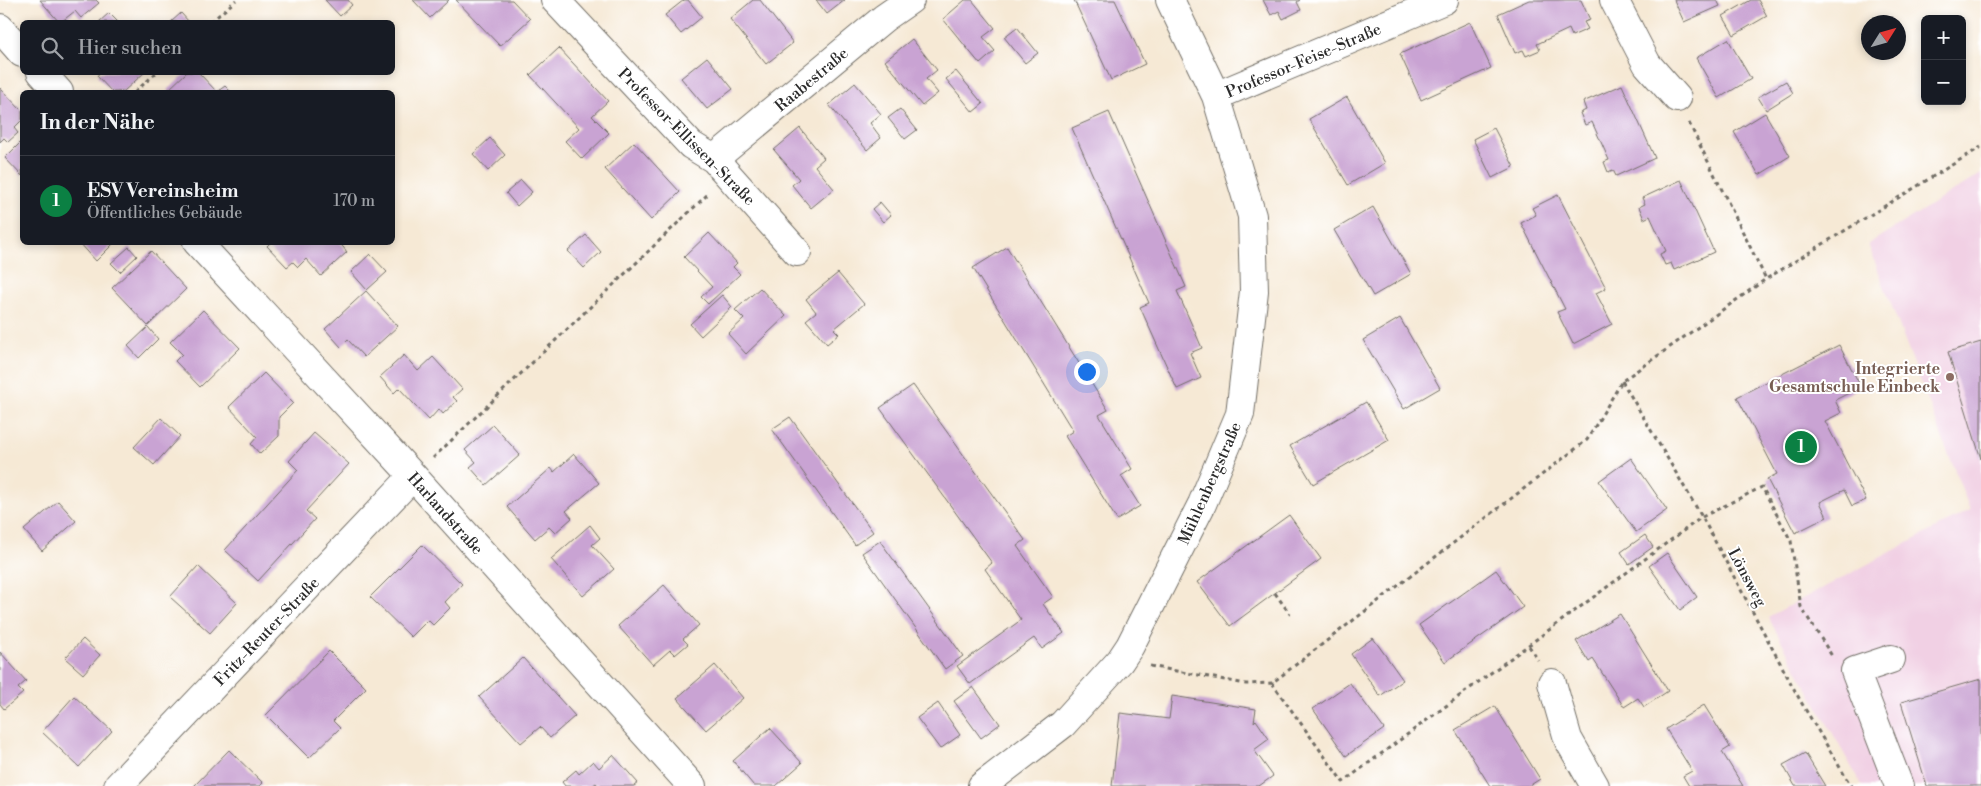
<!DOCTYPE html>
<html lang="de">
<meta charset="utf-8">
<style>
body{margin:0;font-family:"Libre Bodoni",serif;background:#20242c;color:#f1f3f6}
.controls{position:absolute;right:15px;top:15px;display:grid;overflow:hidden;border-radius:8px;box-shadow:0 2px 8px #0003}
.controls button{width:45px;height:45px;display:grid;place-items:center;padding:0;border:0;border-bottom:1px solid #363941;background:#171b24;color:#f1f3f6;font:25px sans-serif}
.compass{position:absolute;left:1861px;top:15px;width:45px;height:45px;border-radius:50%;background:#171b24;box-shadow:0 2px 8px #0003;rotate:53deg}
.you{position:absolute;left:1086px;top:371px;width:18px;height:18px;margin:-12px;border:4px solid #fff;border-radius:50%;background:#1a73e8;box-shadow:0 0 0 8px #1a73e833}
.badge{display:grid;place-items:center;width:32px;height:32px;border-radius:50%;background:#0b8043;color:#fff;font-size:16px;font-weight:700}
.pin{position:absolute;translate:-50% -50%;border:2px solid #fff;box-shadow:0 1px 5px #0006}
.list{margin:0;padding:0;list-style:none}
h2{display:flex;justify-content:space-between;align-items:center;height:65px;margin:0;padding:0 20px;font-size:21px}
h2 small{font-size:16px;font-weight:400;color:#9ea1a6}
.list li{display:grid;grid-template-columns:32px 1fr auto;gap:15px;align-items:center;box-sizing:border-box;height:90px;padding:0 20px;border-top:1px solid #363941}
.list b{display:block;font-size:19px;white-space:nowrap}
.list p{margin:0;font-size:16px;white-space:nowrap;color:#9ea1a6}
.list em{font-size:16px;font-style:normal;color:#9ea1a6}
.icon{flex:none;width:28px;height:28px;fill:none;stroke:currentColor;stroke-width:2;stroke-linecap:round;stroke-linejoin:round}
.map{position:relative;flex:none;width:1981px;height:786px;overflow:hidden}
.search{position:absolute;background:#171b24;box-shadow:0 2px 8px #0003;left:20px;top:20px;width:375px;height:55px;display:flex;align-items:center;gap:12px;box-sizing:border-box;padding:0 18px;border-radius:8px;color:#9ea1a6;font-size:19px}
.panel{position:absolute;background:#171b24;box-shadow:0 2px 8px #0003;left:20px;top:90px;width:375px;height:155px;border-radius:8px}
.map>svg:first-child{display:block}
.built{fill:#f1d0e4}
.building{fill:#c9a3d3}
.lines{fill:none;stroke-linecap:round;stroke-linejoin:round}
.minor-casing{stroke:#726e66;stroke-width:30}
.path{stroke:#726e66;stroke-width:3;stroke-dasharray:4 4;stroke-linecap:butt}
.minor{stroke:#fff;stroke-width:28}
.education-dot{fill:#8d6e63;stroke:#fff;stroke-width:2}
.labels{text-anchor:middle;stroke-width:4;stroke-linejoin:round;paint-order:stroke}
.street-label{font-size:16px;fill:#2b2b2b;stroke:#fff}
.education-label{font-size:16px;font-weight:bold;fill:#785e54;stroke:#fff;text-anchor:end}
</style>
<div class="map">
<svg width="1981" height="786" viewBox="0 0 1981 786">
<rect width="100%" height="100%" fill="#fff"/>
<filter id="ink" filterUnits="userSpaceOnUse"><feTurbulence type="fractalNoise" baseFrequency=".02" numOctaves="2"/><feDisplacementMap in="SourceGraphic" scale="10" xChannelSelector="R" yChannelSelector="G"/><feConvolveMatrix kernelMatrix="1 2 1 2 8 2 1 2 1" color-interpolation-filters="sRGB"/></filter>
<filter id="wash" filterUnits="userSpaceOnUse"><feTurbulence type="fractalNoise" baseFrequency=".0096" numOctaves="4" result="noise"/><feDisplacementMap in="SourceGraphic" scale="20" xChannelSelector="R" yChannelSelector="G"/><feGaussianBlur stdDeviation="1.12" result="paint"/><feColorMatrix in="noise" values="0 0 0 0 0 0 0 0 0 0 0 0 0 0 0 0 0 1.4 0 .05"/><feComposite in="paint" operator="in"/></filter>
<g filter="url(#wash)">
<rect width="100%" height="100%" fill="#f6e9d5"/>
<path class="built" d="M1981,174V786H1862L1768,617L1970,510L1868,244Z"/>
<g id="blocks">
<path class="building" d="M40,0H96L99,3L81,18L75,11L61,22H59Z
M325,0H348L352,5L340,16Z
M413,0H449L430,18Z
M456,0H512L530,19L500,46Z
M684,0H688L702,17L681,34L665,15Z
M753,0H760L793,43L766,64L730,19Z
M816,0H845L827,14Z
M965,0H972L995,28L983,37L995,51L980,64L943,19Z
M1074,0H1115L1145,64L1111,80Z
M1263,0H1300L1297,2L1301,10L1283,19L1279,11L1271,15Z
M1529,0H1581L1590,20L1584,22L1588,29L1572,36L1569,29L1537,44L1540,50L1526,56L1523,50L1515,53L1498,14Z
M1674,0H1717L1720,6L1684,22Z
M1751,0H1758L1767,16L1734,35L1723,16Z
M109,13L118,22H99Z
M181,13L189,22H171Z
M1470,22L1491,68L1421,100L1400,54Z
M1017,27L1038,53L1025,63L1004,37Z
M912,39L937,70L926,79L938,93L922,106L885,61Z
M1728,39L1751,79L1719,98L1696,58Z
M559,48L608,101L592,116L609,133L582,159L565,141L579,128L530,75Z
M707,57L733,89L707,109L681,78Z
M956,71L983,104L973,112L946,79Z
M100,72H145L124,91L117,92H112L97,76Z
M187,72H198L217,92H170L168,90Z
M1786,81L1793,93L1766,110L1758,97Z
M855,83L881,114L870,123L881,138L867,150L829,105Z
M1622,85L1655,158L1616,176L1613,170L1608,172L1604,162L1609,160L1592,122L1585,125L1580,113L1586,110L1583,102Z
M225,86L231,92H217Z
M0,88L22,111V120L14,128L18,133L8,142L4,138L0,142Z
M1347,97L1385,163L1348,185L1309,119Z
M900,109L917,130L905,139L888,118Z
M1109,112L1186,287L1177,291L1202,348L1190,353L1201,378L1177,389L1140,307L1149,303L1072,128Z
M1765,113L1790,156L1759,175L1734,132Z
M800,128L824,158L815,166L834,189L811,208L792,185L799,179L774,150Z
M1494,128L1514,167L1492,178L1473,139Z
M490,138L505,155L488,171L473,154Z
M22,141V176L5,158Z
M634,142L680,192L651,220L605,169Z
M521,180L532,192L517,206L506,193Z
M1681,180L1714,252L1674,270L1671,263L1665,265L1660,254L1666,251L1650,216L1644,219L1639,207L1645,204L1642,198Z
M1558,195L1606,288L1596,293L1612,324L1573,344L1557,312L1565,309L1521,223L1536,215L1532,208Z
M880,202L891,215L883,222L872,209Z
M1373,207L1411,274L1373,296L1334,230Z
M709,233L737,263L733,267L740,274L708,304L701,297L712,287L684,257Z
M586,235L601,252L584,268L568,251Z
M79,242H115L96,261Z
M271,242H339L347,252L321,276L306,259L298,267L293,262L287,267L267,246Z
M129,247L137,256L120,272L111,263Z
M1007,247L1108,410L1099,415L1132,469L1121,476L1140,506L1117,520L1065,436L1073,431L973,268Z
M151,251L186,289L148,326L112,288Z
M370,254L387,272L367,290L351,272Z
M838,273L864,304L834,329L839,334L827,344L806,320L816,312L806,299Z
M760,288L786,316L746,354L728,334L744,319L735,310Z
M366,291L398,326L364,357L348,340L341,347L325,329Z
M722,295L732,307L701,336L690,324Z
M203,310L240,348L200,387L175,361L182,354L170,342Z
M1400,318L1440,388L1404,409L1363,340Z
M148,327L158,339L139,358L128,346Z
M1981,342V459L1948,352Z
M1839,345L1861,387L1835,400L1841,413L1825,421L1866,500L1852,506L1844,490L1820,502L1827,517L1795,533L1767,479L1777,474L1737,397Z
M404,355L418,371L433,357L462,389L453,397L457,401L443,414L439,409L429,420L399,388L394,393L380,377Z
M264,373L293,403L279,417V436L260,454L251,444L257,437L229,407Z
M913,385L1025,540L1017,546L1053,597L1043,604L1064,633L1042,649L1034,638L970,684L957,666L1021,620L985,569L992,563L880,408Z
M1366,402L1389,440L1313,484L1290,446Z
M790,417L873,532L855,545L772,429Z
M161,418L180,436L154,465L134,447Z
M493,425L520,455L486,485L470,467L476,462L465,450Z
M314,433L349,464L306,511L315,519L258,581L225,550L298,470L289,461Z
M574,454L599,483L566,511L572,518L555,533L549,527L535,539L507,507L551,468L554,472Z
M1631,458L1667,510L1636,532L1599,481Z
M58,501L76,521L42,551L24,530Z
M1289,515L1321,559L1230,626L1197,582Z
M590,525L600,538L592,545L614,569L583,596L551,559Z
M1645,535L1653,547L1629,564L1621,552Z
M880,541L963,656L945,669L862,553Z
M422,545L462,584L445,602L450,608L433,625L428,620L411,637L370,597Z
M1667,553L1697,597L1680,610L1649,566Z
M198,566L237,603L210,633L170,597Z
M1496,570L1523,607L1445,662L1419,625Z
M664,585L699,625L683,639L688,644L675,655L670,650L653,665L618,626Z
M1620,614L1668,691L1644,707L1638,698L1624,707L1593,659L1589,662L1576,641Z
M1373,638L1403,680L1380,696L1351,654Z
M83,639L100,655L83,674L65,658Z
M329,651L366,688L333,721L340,728L309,758L266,715Z
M0,652L26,681L18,688L23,693L4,709L0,704Z
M523,658L575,716L550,738L540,727L521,743L479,697Z
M715,665L743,698L706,730L677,698Z
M1981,679V786H1927L1901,702Z
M1350,683L1384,729L1346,756L1313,709Z
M973,687L1000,724L981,738L954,701Z
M74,696L112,731L79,767L42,732Z
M1172,696L1256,709L1254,722L1256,720L1269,739L1254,750L1273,776L1259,786H1112L1120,713L1169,719Z
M938,703L960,735L940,749L917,718Z
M1704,705L1730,747L1722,752L1743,786H1689L1683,776L1692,771L1666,729Z
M1495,706L1540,779L1529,786H1490L1455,730Z
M770,728L802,763L776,786H754L733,761Z
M229,750L263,783L260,786H194Z
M1805,753L1825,786H1795L1783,765Z
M613,755L638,783L634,786H598L596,783L592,786H565L562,782L576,770L579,774L593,761L599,768Z"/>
</g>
</g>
<g filter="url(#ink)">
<use href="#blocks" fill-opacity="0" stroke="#726e66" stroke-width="1"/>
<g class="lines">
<defs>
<path id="minor" d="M555,0L691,145L714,159L797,252
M1614,0L1647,64L1677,98
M0,28L22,53
M41,72L59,92
M1216,96L1444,0
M714,159L884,18L910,0
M197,242L413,476L692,786
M1891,659L1855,671L1899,786
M1552,683L1568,739L1595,786
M118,786L413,476
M982,786L1063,724L1120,661L1130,646L1202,504L1240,414L1254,291L1252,216L1216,96L1170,0"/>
</defs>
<use href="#minor" class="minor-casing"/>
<path class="path" d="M211,22L236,0
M135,92L157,72
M1689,123L1766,279
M1622,381L1702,517L1801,702L1851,786
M433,458L708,194
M1275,593L1290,614
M1529,646L1538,660
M1150,666L1246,684L1272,683L1587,440L1622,381L1766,279L1981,147
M1272,683L1343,782L1702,517L1762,487L1791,541L1801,607L1832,656"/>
<use href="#minor" class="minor"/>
</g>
</g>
<circle class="education-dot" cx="1950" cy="377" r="5"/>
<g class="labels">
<g class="street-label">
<text transform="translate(1303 60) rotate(-23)" y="6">Professor-Feise-Straße</text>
<text transform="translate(811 79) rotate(-40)" y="6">Raabestraße</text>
<text transform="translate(687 136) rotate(45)" y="6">Professor-Ellissen-Straße</text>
<text transform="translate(1209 483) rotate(-66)" y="6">Mühlenbergstraße</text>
<text transform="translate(446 513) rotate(48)" y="6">Harlandstraße</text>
<text transform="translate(1748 577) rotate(62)" y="6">Lönsweg</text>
<text transform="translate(266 631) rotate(-46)" y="6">Fritz-Reuter-Straße</text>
</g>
<g class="education-label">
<text x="1940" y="374">Integrierte<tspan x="1940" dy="18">Gesamtschule Einbeck</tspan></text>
</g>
</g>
</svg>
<div class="controls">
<button>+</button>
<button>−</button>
</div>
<svg class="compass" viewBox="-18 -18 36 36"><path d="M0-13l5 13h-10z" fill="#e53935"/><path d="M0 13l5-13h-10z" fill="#9ea1a6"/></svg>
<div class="you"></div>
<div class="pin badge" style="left:1801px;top:447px">1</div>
<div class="search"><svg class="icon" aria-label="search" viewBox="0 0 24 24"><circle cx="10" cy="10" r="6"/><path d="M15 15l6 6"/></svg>Hier suchen</div>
<section class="panel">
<h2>In der Nähe<small></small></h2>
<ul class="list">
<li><span class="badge">1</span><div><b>ESV Vereinsheim</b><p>Öffentliches Gebäude</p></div><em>170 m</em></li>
</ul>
</section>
</div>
